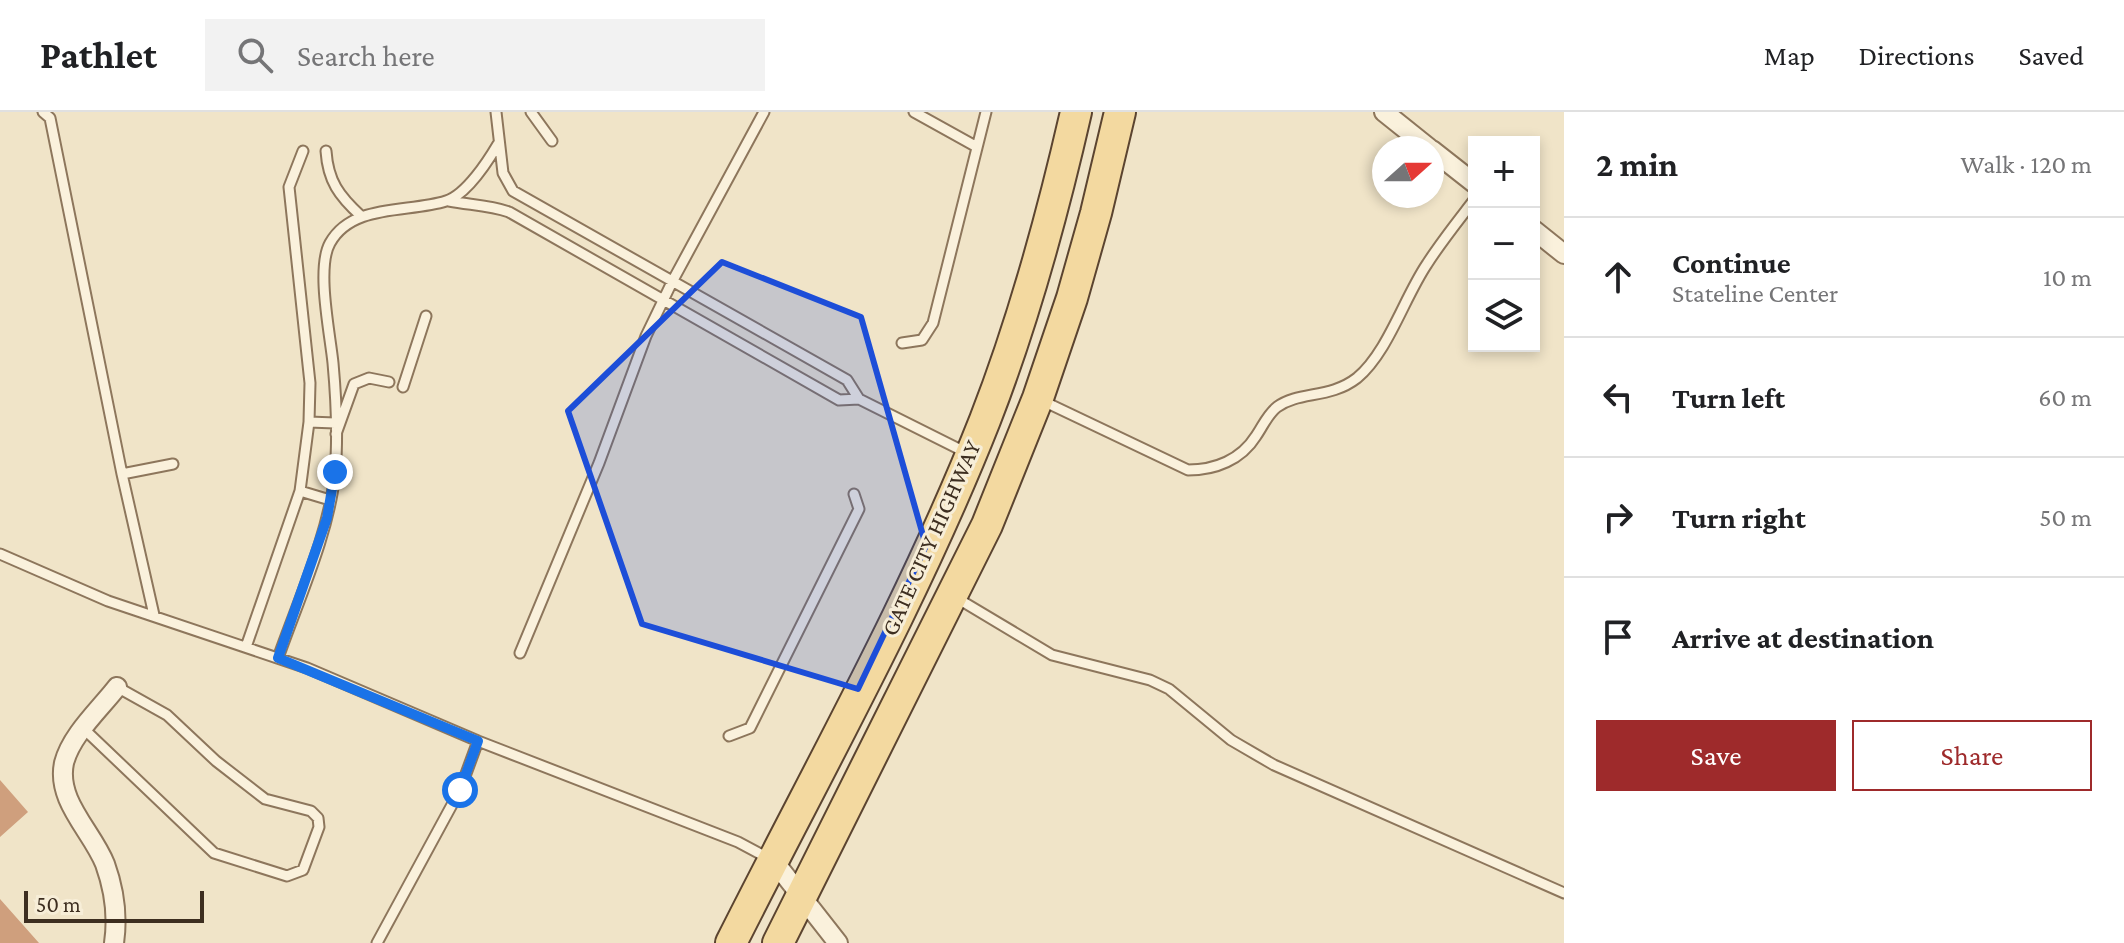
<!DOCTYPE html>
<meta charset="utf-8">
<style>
body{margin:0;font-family:"Crimson Pro",serif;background:#f2f2f2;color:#202124}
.controls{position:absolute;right:24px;top:24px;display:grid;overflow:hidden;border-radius:0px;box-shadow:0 4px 12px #0003}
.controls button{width:72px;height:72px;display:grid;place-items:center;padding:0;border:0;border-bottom:2px solid #e0e0e0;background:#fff;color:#202124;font:40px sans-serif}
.compass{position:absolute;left:1372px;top:24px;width:72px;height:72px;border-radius:50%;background:#fff;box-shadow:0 4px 12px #0003;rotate:69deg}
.scale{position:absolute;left:24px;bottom:20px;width:180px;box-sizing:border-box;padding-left:8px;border:4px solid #3d2e20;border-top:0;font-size:22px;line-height:28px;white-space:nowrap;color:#3d2e20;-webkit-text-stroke:6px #f7eed8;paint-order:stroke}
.stop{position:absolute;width:24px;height:24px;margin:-18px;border:6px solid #1a73e8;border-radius:50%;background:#fff}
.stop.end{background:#1a73e8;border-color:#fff;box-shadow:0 2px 8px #0008}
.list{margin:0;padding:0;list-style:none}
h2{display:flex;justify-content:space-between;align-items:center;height:104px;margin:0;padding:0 32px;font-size:34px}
h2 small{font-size:26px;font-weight:400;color:#757577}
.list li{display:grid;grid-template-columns:52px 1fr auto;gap:24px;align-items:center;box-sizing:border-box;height:120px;padding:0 32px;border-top:2px solid #e0e0e0}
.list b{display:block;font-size:30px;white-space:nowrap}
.list p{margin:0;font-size:26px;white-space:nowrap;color:#757577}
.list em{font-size:26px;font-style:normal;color:#757577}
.actions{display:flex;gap:16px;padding:24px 32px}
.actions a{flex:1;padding:18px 0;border:2px solid #9e2a2b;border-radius:0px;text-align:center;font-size:28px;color:#9e2a2b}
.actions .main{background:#9e2a2b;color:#fff}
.icon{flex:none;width:44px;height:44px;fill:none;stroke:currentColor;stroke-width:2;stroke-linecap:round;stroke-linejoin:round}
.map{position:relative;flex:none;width:1564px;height:831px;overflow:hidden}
header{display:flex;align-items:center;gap:48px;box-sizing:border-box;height:112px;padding:0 40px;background:#fff;border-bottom:2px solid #e0e0e0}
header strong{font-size:38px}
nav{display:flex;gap:44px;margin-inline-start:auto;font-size:28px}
.search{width:560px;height:72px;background:#f2f2f2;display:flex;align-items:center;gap:20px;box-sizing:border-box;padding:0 28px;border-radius:0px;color:#757577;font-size:30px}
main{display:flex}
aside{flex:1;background:#fff}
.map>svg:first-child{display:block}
.building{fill:#cf9f7d}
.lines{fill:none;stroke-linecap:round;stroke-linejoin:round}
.service-casing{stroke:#8d765c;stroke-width:13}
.minor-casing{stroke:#8d765c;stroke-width:22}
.primary-casing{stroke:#5b4430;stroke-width:34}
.service{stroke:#faf1dc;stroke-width:9}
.minor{stroke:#faf1dc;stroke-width:18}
.primary{stroke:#f3d9a0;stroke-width:30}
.route{stroke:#1a73e8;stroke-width:10}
.marked{fill:#1d4ed8;fill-opacity:0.2;stroke:#1d4ed8;stroke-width:6;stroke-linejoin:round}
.labels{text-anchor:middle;stroke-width:6;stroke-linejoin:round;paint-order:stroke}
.street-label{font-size:24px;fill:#3d2e20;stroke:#f7eed8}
</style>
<header>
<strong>Pathlet</strong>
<div class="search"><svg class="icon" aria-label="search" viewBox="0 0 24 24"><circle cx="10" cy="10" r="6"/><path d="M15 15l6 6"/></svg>Search here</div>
<nav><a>Map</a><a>Directions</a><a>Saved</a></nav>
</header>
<main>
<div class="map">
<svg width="1564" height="831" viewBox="0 0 1564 831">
<rect width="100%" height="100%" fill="#f0e4c8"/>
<path class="building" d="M0,668L28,700L0,725Z
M0,787L39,831H0Z"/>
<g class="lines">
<defs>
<path id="service" d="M43,0L50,6L122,362L154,503
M496,0L503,61L513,79L847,268L859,287
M531,0L552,29
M914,0L977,35
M326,39C328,69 339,84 361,104
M449,89C470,93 490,93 509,100L839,288L859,287L967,341
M902,231L922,228L933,211L986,0
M403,275L426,204
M1043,289L1188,358C1215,358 1241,348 1256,324C1263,314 1267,303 1277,295C1299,279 1330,287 1357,266C1388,240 1404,186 1427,152C1441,130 1458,109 1474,88
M309,310L335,311
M336,322L354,272L369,266L389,270
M122,362L173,352
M300,379L330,388
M0,442L108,489L307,556L478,629L738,730L770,747
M955,485L1052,543L1150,568L1169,577L1231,628L1274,653L1564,781
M246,535L300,379L309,310L310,271L289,75L303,39
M520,541L599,351L646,224L672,170L764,0
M278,546C298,489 330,419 335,360C338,327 336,284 333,251C330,221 316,156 330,131C352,91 409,101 446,89C466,83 488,49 498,32
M84,617L214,741L287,764L303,758L319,715L318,706L311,699L265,687L216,649L167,603L117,575
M729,624L750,616L859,397L854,382
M377,831L460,678L478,629"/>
<path id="minor" d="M1384,0L1429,36
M1432,38L1474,71
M1534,118L1564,142
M773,748L838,831
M114,831C118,804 114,777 105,752C92,719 56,689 64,651C71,623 100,597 117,575"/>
<path id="primary" d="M731,831C818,658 914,488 985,308C1024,208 1052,105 1076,0
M778,831L987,413L1038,286L1072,186L1096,101L1120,0"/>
</defs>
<use href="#service" class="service-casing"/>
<use href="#minor" class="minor-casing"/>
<use href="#primary" class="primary-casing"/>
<use href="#service" class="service"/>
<use href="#minor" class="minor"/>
<use href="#primary" class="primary"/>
</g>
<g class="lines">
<path class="route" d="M335,360L327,406L278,546L478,629L460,678"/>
</g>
<path class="marked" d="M722,150L861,205L926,434L858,577L642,512L568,299Z"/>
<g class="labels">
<g class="street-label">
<text transform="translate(931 426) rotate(-66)" y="8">GATE CITY HIGHWAY</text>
</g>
</g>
</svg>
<div class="controls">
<button>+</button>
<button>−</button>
<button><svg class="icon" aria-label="layers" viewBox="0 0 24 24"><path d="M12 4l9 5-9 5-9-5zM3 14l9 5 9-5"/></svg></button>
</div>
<svg class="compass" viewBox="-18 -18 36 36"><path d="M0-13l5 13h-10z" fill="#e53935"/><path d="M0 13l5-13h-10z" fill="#757577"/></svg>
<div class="scale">50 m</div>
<div class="stop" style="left:460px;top:678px"></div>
<div class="stop end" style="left:335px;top:360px"></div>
</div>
<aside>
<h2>2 min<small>Walk · 120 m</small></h2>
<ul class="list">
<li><svg class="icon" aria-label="ahead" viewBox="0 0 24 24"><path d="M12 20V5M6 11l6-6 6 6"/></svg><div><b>Continue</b><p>Stateline Center</p></div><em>10 m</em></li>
<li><svg class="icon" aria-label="left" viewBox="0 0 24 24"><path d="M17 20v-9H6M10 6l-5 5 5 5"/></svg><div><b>Turn left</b></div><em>60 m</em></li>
<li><svg class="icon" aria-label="right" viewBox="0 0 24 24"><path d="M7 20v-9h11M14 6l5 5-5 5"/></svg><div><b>Turn right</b></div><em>50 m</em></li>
<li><svg class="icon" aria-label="arrive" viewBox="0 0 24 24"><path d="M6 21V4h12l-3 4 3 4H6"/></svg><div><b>Arrive at destination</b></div></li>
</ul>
<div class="actions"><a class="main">Save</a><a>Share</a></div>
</aside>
</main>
